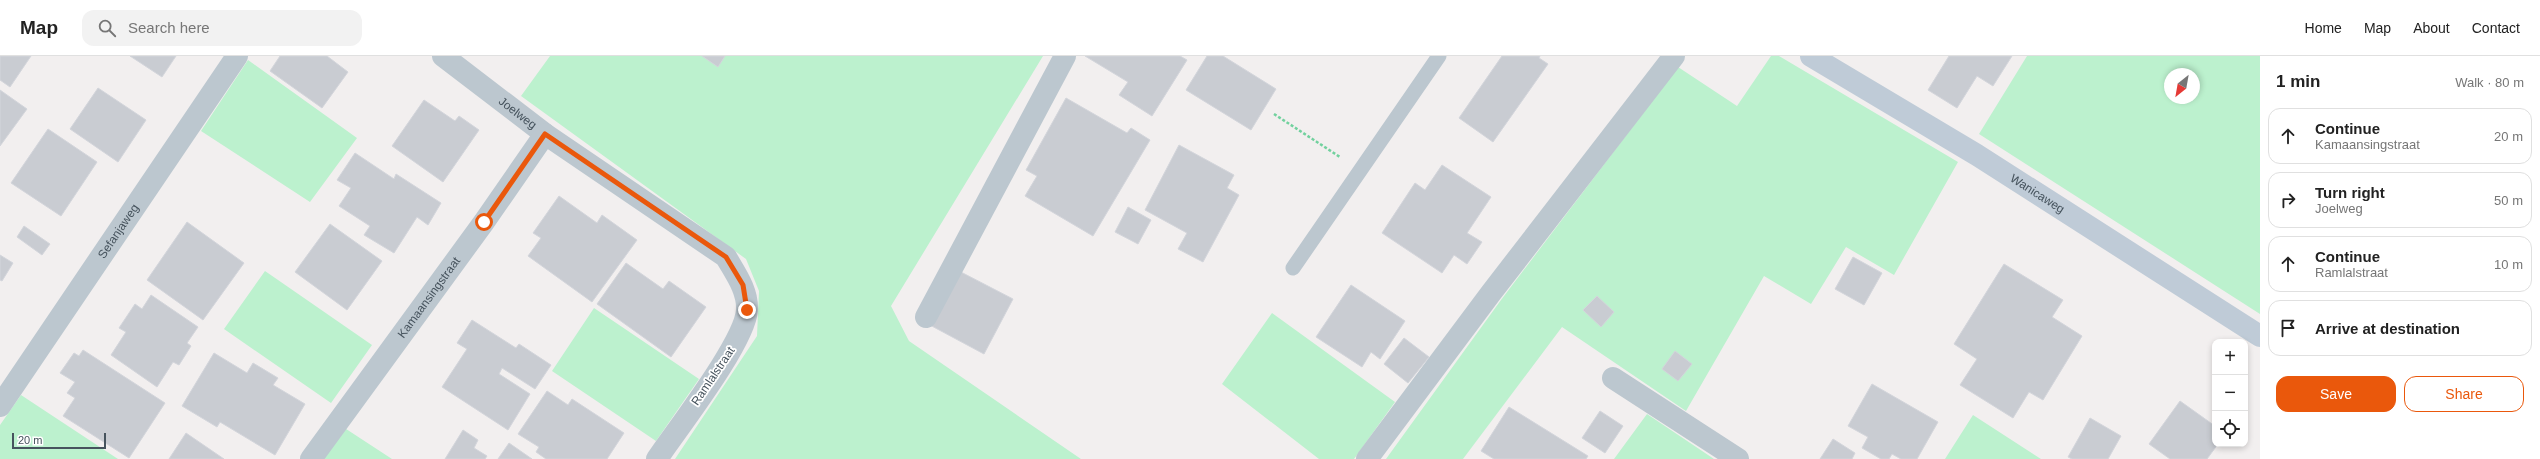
<!DOCTYPE html>
<meta charset="utf-8">
<style>
body{margin:0;font-family:Arial,sans-serif;background:#f2f2f2;color:#222}
.controls{position:absolute;right:12px;bottom:12px;display:grid;overflow:hidden;border-radius:8px;box-shadow:0 2px 6px #0003}
.controls button{width:36px;height:36px;display:grid;place-items:center;padding:0;border:0;border-bottom:1px solid #e0e0e0;background:#fff;color:#222;font:20px sans-serif}
.compass{position:absolute;left:2164px;top:12px;width:36px;height:36px;border-radius:50%;background:#fff;box-shadow:0 2px 6px #0003;rotate:211deg}
.scale{position:absolute;left:12px;bottom:10px;width:94px;box-sizing:border-box;padding-left:4px;border:2px solid #46535d;border-top:0;font-size:11px;line-height:14px;white-space:nowrap;color:#46535d;-webkit-text-stroke:3px #fff;paint-order:stroke}
.stop{position:absolute;width:12px;height:12px;margin:-9px;border:3px solid #ea580c;border-radius:50%;background:#fff}
.stop.end{background:#ea580c;border-color:#fff;box-shadow:0 1px 4px #0008}
.list{margin:0;padding:0;list-style:none}
h2{display:flex;justify-content:space-between;align-items:center;height:52px;margin:0;padding:0 16px;font-size:17px}
h2 small{font-size:13px;font-weight:400;color:#767676}
.list li{display:grid;grid-template-columns:26px 1fr auto;gap:12px;align-items:center;box-sizing:border-box;height:56px;margin:0 8px 8px;padding:0 8px;border:1px solid #e0e0e0;border-radius:12px}
.list b{display:block;font-size:15px;white-space:nowrap}
.list p{margin:0;font-size:13px;white-space:nowrap;color:#767676}
.list em{font-size:13px;font-style:normal;color:#767676}
.actions{display:flex;gap:8px;padding:12px 16px}
.actions a{flex:1;padding:9px 0;border:1px solid #ea580c;border-radius:12px;text-align:center;font-size:14px;color:#ea580c}
.actions .main{background:#ea580c;color:#fff}
.icon{flex:none;width:22px;height:22px;fill:none;stroke:currentColor;stroke-width:2;stroke-linecap:round;stroke-linejoin:round}
.map{position:relative;flex:none;width:2260px;height:403px;overflow:hidden}
header{display:flex;align-items:center;gap:24px;box-sizing:border-box;height:56px;padding:0 20px;background:#fff;border-bottom:1px solid #e0e0e0}
header strong{font-size:19px}
nav{display:flex;gap:22px;margin-inline-start:auto;font-size:14px}
.search{width:280px;height:36px;background:#f2f2f2;display:flex;align-items:center;gap:10px;box-sizing:border-box;padding:0 14px;border-radius:12px;color:#767676;font-size:15px}
main{display:flex}
aside{flex:1;background:#fff}
.map>svg:first-child{display:block}
.green{fill:#bcf1ce;fill-rule:evenodd}
.building{fill:#c9ccd2;stroke:#d3d5db}
.lines{fill:none;stroke-linecap:round;stroke-linejoin:round}
.path{stroke:#72d19e;stroke-width:2.5;stroke-dasharray:3 2;stroke-linecap:butt}
.lane{stroke:#bcc7cf;stroke-width:15}
.street{stroke:#bcc7cf;stroke-width:22}
.secondary{stroke:#bfcbd7;stroke-width:22}
.route{stroke:#ea580c;stroke-width:5}
.labels{text-anchor:middle;stroke-width:3.5;stroke-linejoin:round;paint-order:stroke}
.street-label{font-size:12px;fill:#46535d;stroke:#fff}
</style>
<header>
<strong>Map</strong>
<div class="search"><svg class="icon" aria-label="search" viewBox="0 0 24 24"><circle cx="10" cy="10" r="6"/><path d="M15 15l6 6"/></svg>Search here</div>
<nav><a>Home</a><a>Map</a><a>About</a><a>Contact</a></nav>
</header>
<main>
<div class="map">
<svg width="2260" height="403" viewBox="0 0 2260 403">
<rect width="100%" height="100%" fill="#f2efef"/>
<path class="green" d="M550,0H1043L891,250L909,285L1081,403H675L757,280L759,235L746,203L521,40Z
M1771,0H1779L1958,106L1894,219L1846,191L1811,248L1764,220L1686,355L1562,271L1463,403H1386L1501,244L1678,11L1737,50Z
M2027,0H2260V258L1979,78ZM2170,18H2194V42H2170Z
M248,4L357,82L310,146L201,75Z
M265,215L372,289L331,347L224,273Z
M594,252L699,323L656,385L552,315Z
M1272,257L1395,346L1354,403H1319L1222,328Z
M21,339L118,403H0V369Z
M1647,358L1714,403H1614Z
M1973,359L2041,403H1945Z
M340,369L392,403H314Z"/>
<path class="building" d="M0,0H31L10,31L0,24Z
M130,0H176L162,21Z
M280,0H327L348,16L322,52L270,15Z
M702,0H725L718,11Z
M1085,0H1180L1187,4L1152,60L1119,39L1128,26Z
M1207,0H1223L1276,33L1251,74L1186,34Z
M1502,0H1540L1539,2L1548,8L1493,86L1459,62Z
M1949,0H2012L1993,30L1977,20L1957,52L1928,34Z
M98,32L146,64L118,106L70,73Z
M0,34L27,53L0,90Z
M1066,42L1127,77L1131,72L1150,84L1093,180L1025,140L1037,120L1026,114Z
M424,44L455,65L459,60L479,74L443,126L392,90Z
M48,73L97,106L61,160L11,127Z
M1179,89L1234,119L1227,132L1239,139L1203,206L1178,193L1187,177L1145,154Z
M355,97L394,123L396,118L441,147L428,169L417,161L394,197L364,179L370,170L339,150L351,132L337,124Z
M1442,109L1491,141L1467,177L1482,186L1467,208L1454,199L1442,217L1382,177L1415,127L1425,134Z
M559,140L597,167L602,159L637,184L592,246L528,200L541,182L533,177Z
M1128,151L1151,164L1138,188L1115,176Z
M187,166L244,207L203,264L147,224Z
M330,168L382,205L347,254L295,216Z
M24,170L50,188L42,199L17,181Z
M0,199L13,207L2,225L0,224Z
M1853,201L1882,217L1864,249L1835,233Z
M626,207L663,233L669,225L706,251L671,301L597,248Z
M2004,208L2063,244L2052,261L2082,280L2043,344L2029,336L2013,362L1960,329L1977,303L1954,288Z
M957,214L1013,243L984,298L928,268Z
M1351,229L1405,265L1380,303L1371,296L1362,311L1316,281Z
M151,239L198,271L187,287L191,290L179,309L173,306L157,331L111,299L126,276L119,272L135,248L142,253Z
M1597,240L1614,256L1601,271L1583,254Z
M472,264L516,292L519,288L551,309L535,333L502,312L499,318L530,338L508,374L442,331L467,293L457,287Z
M1404,282L1429,301L1408,327L1384,308Z
M83,294L165,347L129,402L63,360L75,342L67,337L75,326L60,317L74,297L79,300Z
M1675,295L1692,308L1678,325L1662,313Z
M214,297L247,317L253,307L278,322L273,329L305,348L275,399L220,366L217,371L182,350Z
M1872,328L1938,366L1917,403H1901L1892,398L1889,403H1881L1862,392L1868,381L1848,370Z
M547,335L568,349L572,343L624,377L607,403H546L536,396L539,391L518,378Z
M2180,345L2215,370V388H2218L2207,403H2170L2149,388Z
M1509,351L1588,400L1586,403H1494L1481,395Z
M1600,355L1623,370L1605,397L1582,382Z
M2090,362L2121,380L2108,403H2072L2068,401Z
M463,374L478,384L474,392L487,400L485,403H445Z
M186,377L224,403H169Z
M1833,383L1855,397L1852,403H1820Z
M509,387L532,403H498Z"/>
<g class="lines">
<path class="path" d="M1274,58L1340,101"/>
<path class="lane" d="M1293,212L1439,0"/>
<g class="street">
<path id="s1" d="M443,0L545,78L726,201C735,217 748,234 747,254C745,286 678,372 657,403"/>
<path d="M926,261L1065,0"/>
<path d="M1613,322L1738,403"/>
<path id="s2" d="M0,350L237,0"/>
<path id="s3" d="M311,403L484,166L545,78"/>
<path d="M1367,403L1491,237L1674,0"/>
</g>
<path class="secondary" id="s4" d="M1811,0L1977,99L2260,280"/>
</g>
<g class="lines">
<path class="route" d="M484,166L545,78L726,201L743,229L747,254"/>
</g>
<g class="labels">
<g class="street-label">
<text dy="4" stroke="none"><textPath href="#s1" startOffset="94">Joelweg</textPath></text>
<text dy="4" stroke="none"><textPath href="#s4" startOffset="265">Wanicaweg</textPath></text>
<text dy="4" stroke="none"><textPath href="#s2" startOffset="211">Sefanjaweg</textPath></text>
<text dy="4" stroke="none"><textPath href="#s3" startOffset="200">Kamaansingstraat</textPath></text>
<text transform="translate(713 320) rotate(-56)" y="4">Ramlalstraat</text>
</g>
</g>
</svg>
<div class="controls">
<button>+</button>
<button>−</button>
<button><svg class="icon" aria-label="locate" viewBox="0 0 24 24"><circle cx="12" cy="12" r="6"/><path d="M12 2v4M12 18v4M2 12h4M18 12h4"/></svg></button>
</div>
<svg class="compass" viewBox="-18 -18 36 36"><path d="M0-13l5 13h-10z" fill="#e53935"/><path d="M0 13l5-13h-10z" fill="#767676"/></svg>
<div class="scale">20 m</div>
<div class="stop" style="left:484px;top:166px"></div>
<div class="stop end" style="left:747px;top:254px"></div>
</div>
<aside>
<h2>1 min<small>Walk · 80 m</small></h2>
<ul class="list">
<li><svg class="icon" aria-label="ahead" viewBox="0 0 24 24"><path d="M12 20V5M6 11l6-6 6 6"/></svg><div><b>Continue</b><p>Kamaansingstraat</p></div><em>20 m</em></li>
<li><svg class="icon" aria-label="right" viewBox="0 0 24 24"><path d="M7 20v-9h11M14 6l5 5-5 5"/></svg><div><b>Turn right</b><p>Joelweg</p></div><em>50 m</em></li>
<li><svg class="icon" aria-label="ahead" viewBox="0 0 24 24"><path d="M12 20V5M6 11l6-6 6 6"/></svg><div><b>Continue</b><p>Ramlalstraat</p></div><em>10 m</em></li>
<li><svg class="icon" aria-label="arrive" viewBox="0 0 24 24"><path d="M6 21V4h12l-3 4 3 4H6"/></svg><div><b>Arrive at destination</b></div></li>
</ul>
<div class="actions"><a class="main">Save</a><a>Share</a></div>
</aside>
</main>
